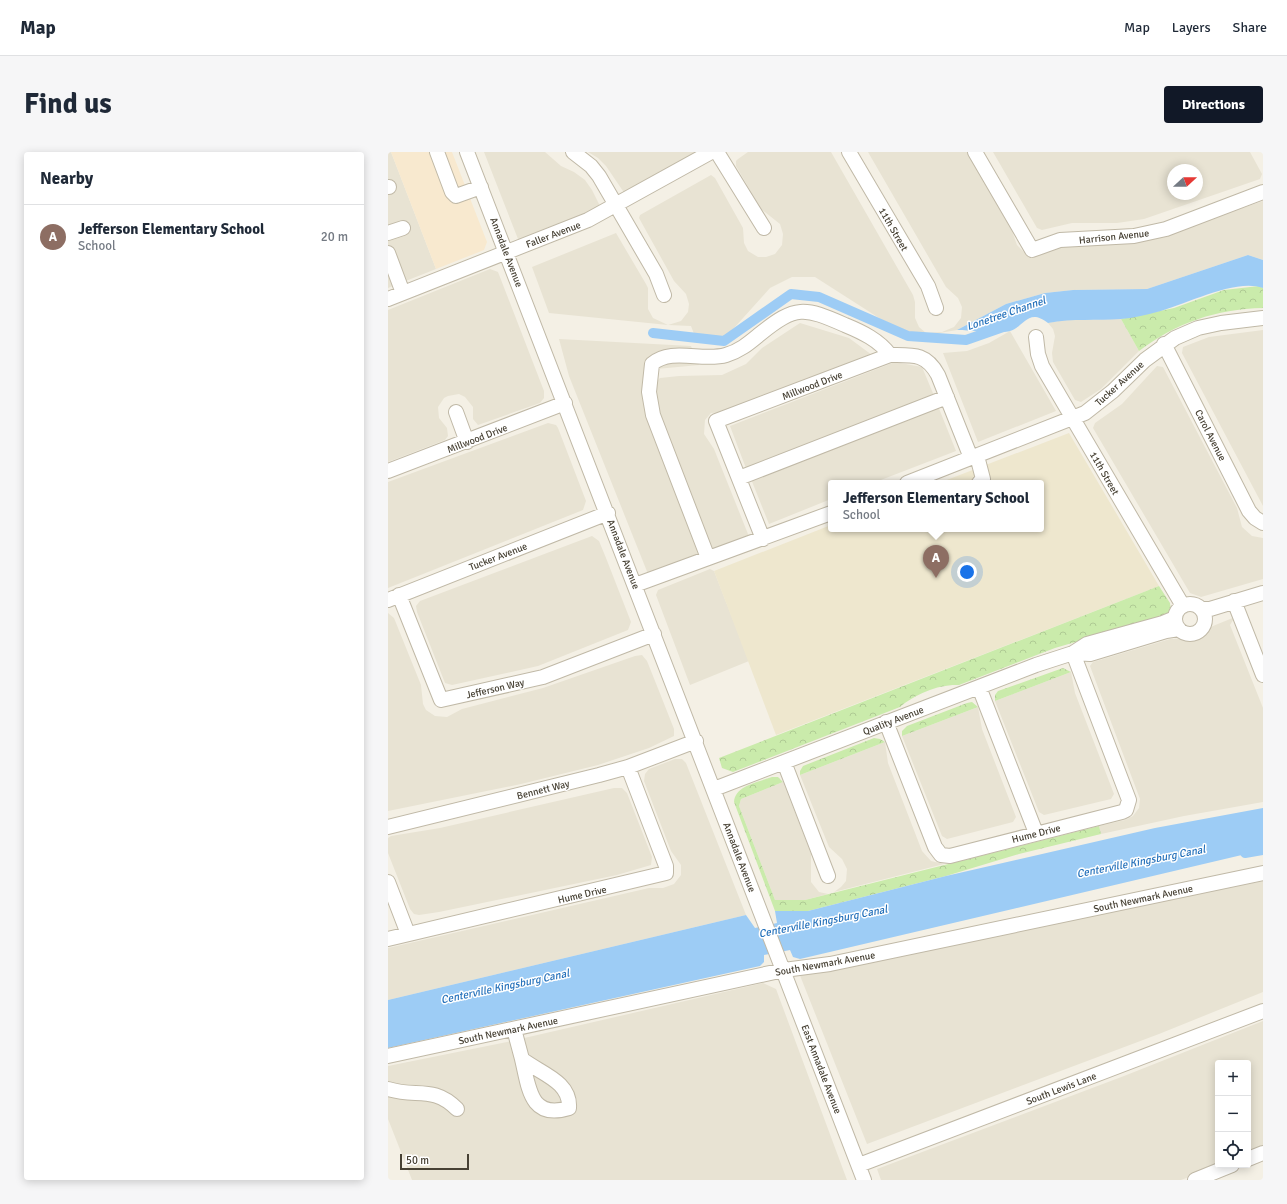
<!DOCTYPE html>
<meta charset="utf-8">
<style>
body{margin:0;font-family:Signika,sans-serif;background:#f6f6f7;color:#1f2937}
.controls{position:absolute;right:12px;bottom:12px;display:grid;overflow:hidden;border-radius:4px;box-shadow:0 2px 10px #0003}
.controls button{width:36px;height:36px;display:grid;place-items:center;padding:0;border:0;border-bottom:1px solid #e0e1e3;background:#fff;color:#1f2937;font:20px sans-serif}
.compass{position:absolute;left:779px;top:12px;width:36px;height:36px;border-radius:50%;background:#fff;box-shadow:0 2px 10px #0003;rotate:69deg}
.scale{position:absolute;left:12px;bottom:10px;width:69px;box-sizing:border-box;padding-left:4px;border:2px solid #474134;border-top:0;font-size:11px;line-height:14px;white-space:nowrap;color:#474134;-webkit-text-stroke:3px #fff;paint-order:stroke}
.you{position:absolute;left:579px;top:420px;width:14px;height:14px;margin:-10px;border:3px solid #fff;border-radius:50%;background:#1a73e8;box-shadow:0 0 0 6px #1a73e833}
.badge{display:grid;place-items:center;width:26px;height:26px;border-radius:50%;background:#111827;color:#fff;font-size:13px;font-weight:700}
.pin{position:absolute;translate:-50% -33px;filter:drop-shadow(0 1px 2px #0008)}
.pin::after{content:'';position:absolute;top:21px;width:14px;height:12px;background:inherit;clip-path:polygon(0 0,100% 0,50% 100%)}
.popup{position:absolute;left:440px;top:328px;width:216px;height:52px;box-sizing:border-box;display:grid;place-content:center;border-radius:4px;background:#fff;filter:drop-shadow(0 1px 3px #0005);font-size:13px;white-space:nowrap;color:#747a83}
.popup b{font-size:15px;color:#1f2937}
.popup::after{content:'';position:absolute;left:50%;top:100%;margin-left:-8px;border:8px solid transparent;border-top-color:#fff}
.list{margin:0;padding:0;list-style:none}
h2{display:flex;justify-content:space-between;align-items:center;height:52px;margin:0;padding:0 16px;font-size:17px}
h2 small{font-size:13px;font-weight:400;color:#747a83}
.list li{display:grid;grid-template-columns:26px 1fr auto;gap:12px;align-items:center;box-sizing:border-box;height:64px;padding:0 16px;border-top:1px solid #e0e1e3}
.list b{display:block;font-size:15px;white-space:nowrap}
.list p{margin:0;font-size:13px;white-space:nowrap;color:#747a83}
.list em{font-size:13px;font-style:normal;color:#747a83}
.icon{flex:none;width:22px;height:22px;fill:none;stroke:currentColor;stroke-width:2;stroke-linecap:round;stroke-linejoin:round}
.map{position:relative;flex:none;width:875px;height:1028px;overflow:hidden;border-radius:4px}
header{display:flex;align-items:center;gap:24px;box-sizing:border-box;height:56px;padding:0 20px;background:#fff;border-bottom:1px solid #e0e1e3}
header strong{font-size:19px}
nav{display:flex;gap:22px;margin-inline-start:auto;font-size:14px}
.intro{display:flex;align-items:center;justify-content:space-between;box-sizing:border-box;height:96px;padding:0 24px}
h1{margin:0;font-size:28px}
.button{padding:10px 18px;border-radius:4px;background:#111827;color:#fff;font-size:14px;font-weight:700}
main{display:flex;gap:24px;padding:0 24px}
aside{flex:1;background:#fff;border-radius:4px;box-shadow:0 2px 10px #0003}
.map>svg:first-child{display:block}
.residential{fill:#e8e3d3;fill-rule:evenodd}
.commercial{fill:#f8e9cf}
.education{fill:#eee7ce}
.park{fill:url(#park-crowns)}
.water{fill:#9dccf5}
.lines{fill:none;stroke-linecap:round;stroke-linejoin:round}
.canal{stroke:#9dccf5;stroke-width:10}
.minor-casing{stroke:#c0b9a7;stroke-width:16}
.minor{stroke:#fff;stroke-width:14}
.labels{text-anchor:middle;stroke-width:3;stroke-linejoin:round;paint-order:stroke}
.street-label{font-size:10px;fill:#474134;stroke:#fff}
.water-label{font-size:11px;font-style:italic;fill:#2672bb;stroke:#fff}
</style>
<header>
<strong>Map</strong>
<nav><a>Map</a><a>Layers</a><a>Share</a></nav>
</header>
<div class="intro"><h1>Find us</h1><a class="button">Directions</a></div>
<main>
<aside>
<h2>Nearby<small></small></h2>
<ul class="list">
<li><span class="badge" style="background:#8d6e63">A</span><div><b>Jefferson Elementary School</b><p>School</p></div><em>20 m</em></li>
</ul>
</aside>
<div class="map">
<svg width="875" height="1028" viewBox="0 0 875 1028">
<defs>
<pattern id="park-crowns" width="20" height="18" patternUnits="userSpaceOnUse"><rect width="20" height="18" fill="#caebab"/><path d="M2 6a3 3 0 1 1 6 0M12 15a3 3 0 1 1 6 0" fill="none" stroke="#afcb94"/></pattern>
</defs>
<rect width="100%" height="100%" fill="#f4f0e5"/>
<path class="residential" d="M0,0H3L48,117L0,136Z
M96,0H157L173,14L186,20L197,28L204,38L213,56L133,90L130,87Z
M200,0H310L237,42L218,14L210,6Z
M360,0H443L525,143L527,150V166L531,175L538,181L554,180L566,175L573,166L574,155L570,146L558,135L480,0H579L624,79L629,93L636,100L646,103L681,93L742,91L779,82L875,49V108L860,103L759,137L685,138L657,141L618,152L569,178L534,184L502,173L427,125H404L382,136L337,186L308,187L303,174L280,173L161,161L144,115L228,81L258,132L260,136V157L265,166L280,173L293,169L300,160L301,152L298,142L286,129L251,66L252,63L323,23L327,26L355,76L356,91L360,99L370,105H378L387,102L394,93L395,82L392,72L373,57L348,14V9L350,7Z
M605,0H862L874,22L872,27L756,67L729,71H684L654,78L649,76ZM785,18H809V42H785Z
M102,117L110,120L156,239V246L152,251L90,273L85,267V255L77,245L71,242L60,244L56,246L50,255L51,266L59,276L60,284L57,288L0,310V158Z
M733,167L751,199L713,237L693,250L687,248L665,210L664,201L667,184L665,177L660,171L676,168Z
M412,171L461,186L488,206L336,260L323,261L317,268L316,282L326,297L364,392L325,408L269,267L266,232L272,226L291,224L334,223L358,212L374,196Z
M875,178V354L794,201L795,195L821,185Z
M622,179L668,259L590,290L555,201L579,199L601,191Z
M171,187L303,194L311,213L258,218L317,411L264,432L181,224Z
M507,210L534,215L547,246L359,319L342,274Z
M769,214L775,215L849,356L854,375L864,384L875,386V427L813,445L802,441L705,276L707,271L734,252Z
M550,254L568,299L485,331H443V347L381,372L363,327Z
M160,271L168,273L170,276L198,349L195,358L0,436V330Z
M204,384L211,389L218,406L243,470L240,478L150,514L64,533L57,531L29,460L28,454L32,449Z
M322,417L326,419L361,509L302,533L268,443L270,438Z
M0,461L6,466L33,533L35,552L38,558L47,564L59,565L74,557L155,536L247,504L254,503L259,509L273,544L286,577V584L261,596L210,613L133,632L0,659Z
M847,465L842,473L875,556V650L796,664L713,682L711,674L737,668L745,664L751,656L752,647L702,514L705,510L782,487L805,486L825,474Z
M683,520L687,541L726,642L723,647L656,663L651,660L607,549Z
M590,555L594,577L628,665L625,670L559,687L554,684L514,584Z
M497,590L500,611L534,699L543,709L556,712L446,740L453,735L458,729L459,717L454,707L441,695L412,623Z
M287,607H294L298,611L358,763L0,848V796L261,736H275L286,732L293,723V713L283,699L256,629L257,622L261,617Z
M395,630L423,702V730L431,740L440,742L417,748H387L351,654L353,647Z
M226,636H234L239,641L264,705L263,713L229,723L51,760L31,763L26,762L22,757L0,701V686L3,684L52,676Z
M875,729V840L771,882L479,992L411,821Z
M375,831L388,837L459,1028H24L0,967V914L119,890Z
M875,869V998L860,1003V911H830V1013H834L793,1028H493L489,1017L736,924Z"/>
<path class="commercial" d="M3,0H64L99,90L96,98L48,117Z"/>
<path class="education" d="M681,281L771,434L388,583L326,419L443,373V377H653V331H551Z"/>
<path class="park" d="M871,134L875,136V156C828,157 788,171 751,199L733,167L786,156L836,138Z
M771,434L782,451L783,460L780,463L667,496L571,533C551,532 527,542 512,555L345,620L334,616L331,606Z
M675,516L683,520L607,549V543L610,539Z
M584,550L590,555L514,584V579L519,574L579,551Z
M486,586L492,587L497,590L412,623V619L415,614Z
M384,625H390L395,630L353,647L351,654L387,748H417L711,674L713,682L631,702L558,724L420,759H387L346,650C347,633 371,630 384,625Z"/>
<path class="water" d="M860,103L875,108V136C846,126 798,153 769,160C758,163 745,166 733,167C709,169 685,166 660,171C640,155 636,175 622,179C615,182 579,178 569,178L618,152L657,141L685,138L759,137Z
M875,656V698L412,807L405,805L402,798L376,803V810L372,814L0,896V848L358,763L367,776L389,771L387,759H420L558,724L767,676Z"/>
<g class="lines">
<path class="canal" d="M265,181L336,189L403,142L431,145L520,184L578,188L618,174
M857,701L875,698"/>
<defs>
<path id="minor" d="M49,0L64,40L68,44L93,35
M79,0L476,1028
M185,0L203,14L211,24L268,122L276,143
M329,0L376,76
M461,0L540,134L548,156
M587,0L644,98L672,88L746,84L778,77L875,40
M0,35H1
M0,81L15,76
M0,101L15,141
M0,147L200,68L323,0
M648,185L650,202L654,214L795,454
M776,192L861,359L867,366L875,371
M68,260L79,290
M589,304L595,327L591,331
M0,319L177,251
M351,326L559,245
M519,331L697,261L725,239L757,208L787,186L810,176L833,171L875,166
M375,387L328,269L502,203C525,203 538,201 550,223L583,306
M320,406L265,263L261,240L264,212C283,195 315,210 338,203C352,199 361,191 372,182C408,153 416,155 457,173C474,180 491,188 502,203
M247,433L443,361
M11,443L53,548L155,525L266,482
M0,448L220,361
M846,449L875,523
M787 467a15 15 0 1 1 30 0a15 15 0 1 1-30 0Z
M813,457H822L875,441
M685,501L702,502L778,479L791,477
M591,535L648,681
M498,570L547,695L553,703L562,704L734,660L738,658L741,648L685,501
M396,610L440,724
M326,637L648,513L685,501L699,492L775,471L787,466
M0,675L211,623L240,615L308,589
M0,730L20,782
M0,787L278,721V714L240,615
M126,877L134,907C151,921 183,929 181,956C142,968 141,936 134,907
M0,904L396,818L442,812L875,721
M0,937C28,946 45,933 69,957
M860,1007L875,1001
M471,1013L875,859
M807,1028L844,1013"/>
</defs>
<use href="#minor" class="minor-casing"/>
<use href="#minor" class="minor"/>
</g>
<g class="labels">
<g class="street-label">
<text transform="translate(506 77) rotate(60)" y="4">11th Street</text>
<text transform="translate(165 82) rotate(-21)" y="4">Faller Avenue</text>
<text transform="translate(726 84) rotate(-6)" y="4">Harrison Avenue</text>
<text transform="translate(119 100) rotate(69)" y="4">Annadale Avenue</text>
<text transform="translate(731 231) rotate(-42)" y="4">Tucker Avenue</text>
<text transform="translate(424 233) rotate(-21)" y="4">Millwood Drive</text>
<text transform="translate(823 283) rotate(63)" y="4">Carol Avenue</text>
<text transform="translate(89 286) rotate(-21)" y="4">Millwood Drive</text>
<text transform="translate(717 321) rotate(60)" y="4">11th Street</text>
<text transform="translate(236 402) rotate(69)" y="4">Annadale Avenue</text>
<text transform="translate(110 404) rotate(-21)" y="4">Tucker Avenue</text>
<text transform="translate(107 536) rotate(-13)" y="4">Jefferson Way</text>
<text transform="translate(505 568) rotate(-21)" y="4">Quality Avenue</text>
<text transform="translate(155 637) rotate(-14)" y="4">Bennett Way</text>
<text transform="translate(648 681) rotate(-14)" y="4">Hume Drive</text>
<text transform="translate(352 705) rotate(69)" y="4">Annadale Avenue</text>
<text transform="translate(194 742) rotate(-13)" y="4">Hume Drive</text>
<text transform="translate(755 746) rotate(-12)" y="4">South Newmark Avenue</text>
<text transform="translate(437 811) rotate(-10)" y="4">South Newmark Avenue</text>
<text transform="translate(120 878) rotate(-12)" y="4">South Newmark Avenue</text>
<text transform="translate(434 917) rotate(69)" y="4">East Annadale Avenue</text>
<text transform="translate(673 936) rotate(-21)" y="4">South Lewis Lane</text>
</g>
<g class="water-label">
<text transform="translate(618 161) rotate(-19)" y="4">Lonetree Channel</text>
<text transform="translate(753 709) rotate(-11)" y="4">Centerville Kingsburg Canal</text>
<text transform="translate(435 769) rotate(-11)" y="4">Centerville Kingsburg Canal</text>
<text transform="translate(117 834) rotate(-12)" y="4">Centerville Kingsburg Canal</text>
</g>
</g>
</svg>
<div class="controls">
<button>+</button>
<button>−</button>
<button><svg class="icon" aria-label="locate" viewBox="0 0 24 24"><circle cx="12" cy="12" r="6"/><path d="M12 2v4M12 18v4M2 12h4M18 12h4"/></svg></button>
</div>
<svg class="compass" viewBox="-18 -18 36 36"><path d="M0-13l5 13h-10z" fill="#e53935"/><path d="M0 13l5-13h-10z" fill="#747a83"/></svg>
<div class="scale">50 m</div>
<div class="you"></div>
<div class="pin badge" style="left:548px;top:426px;background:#8d6e63">A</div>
<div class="popup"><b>Jefferson Elementary School</b>School</div>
</div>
</main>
